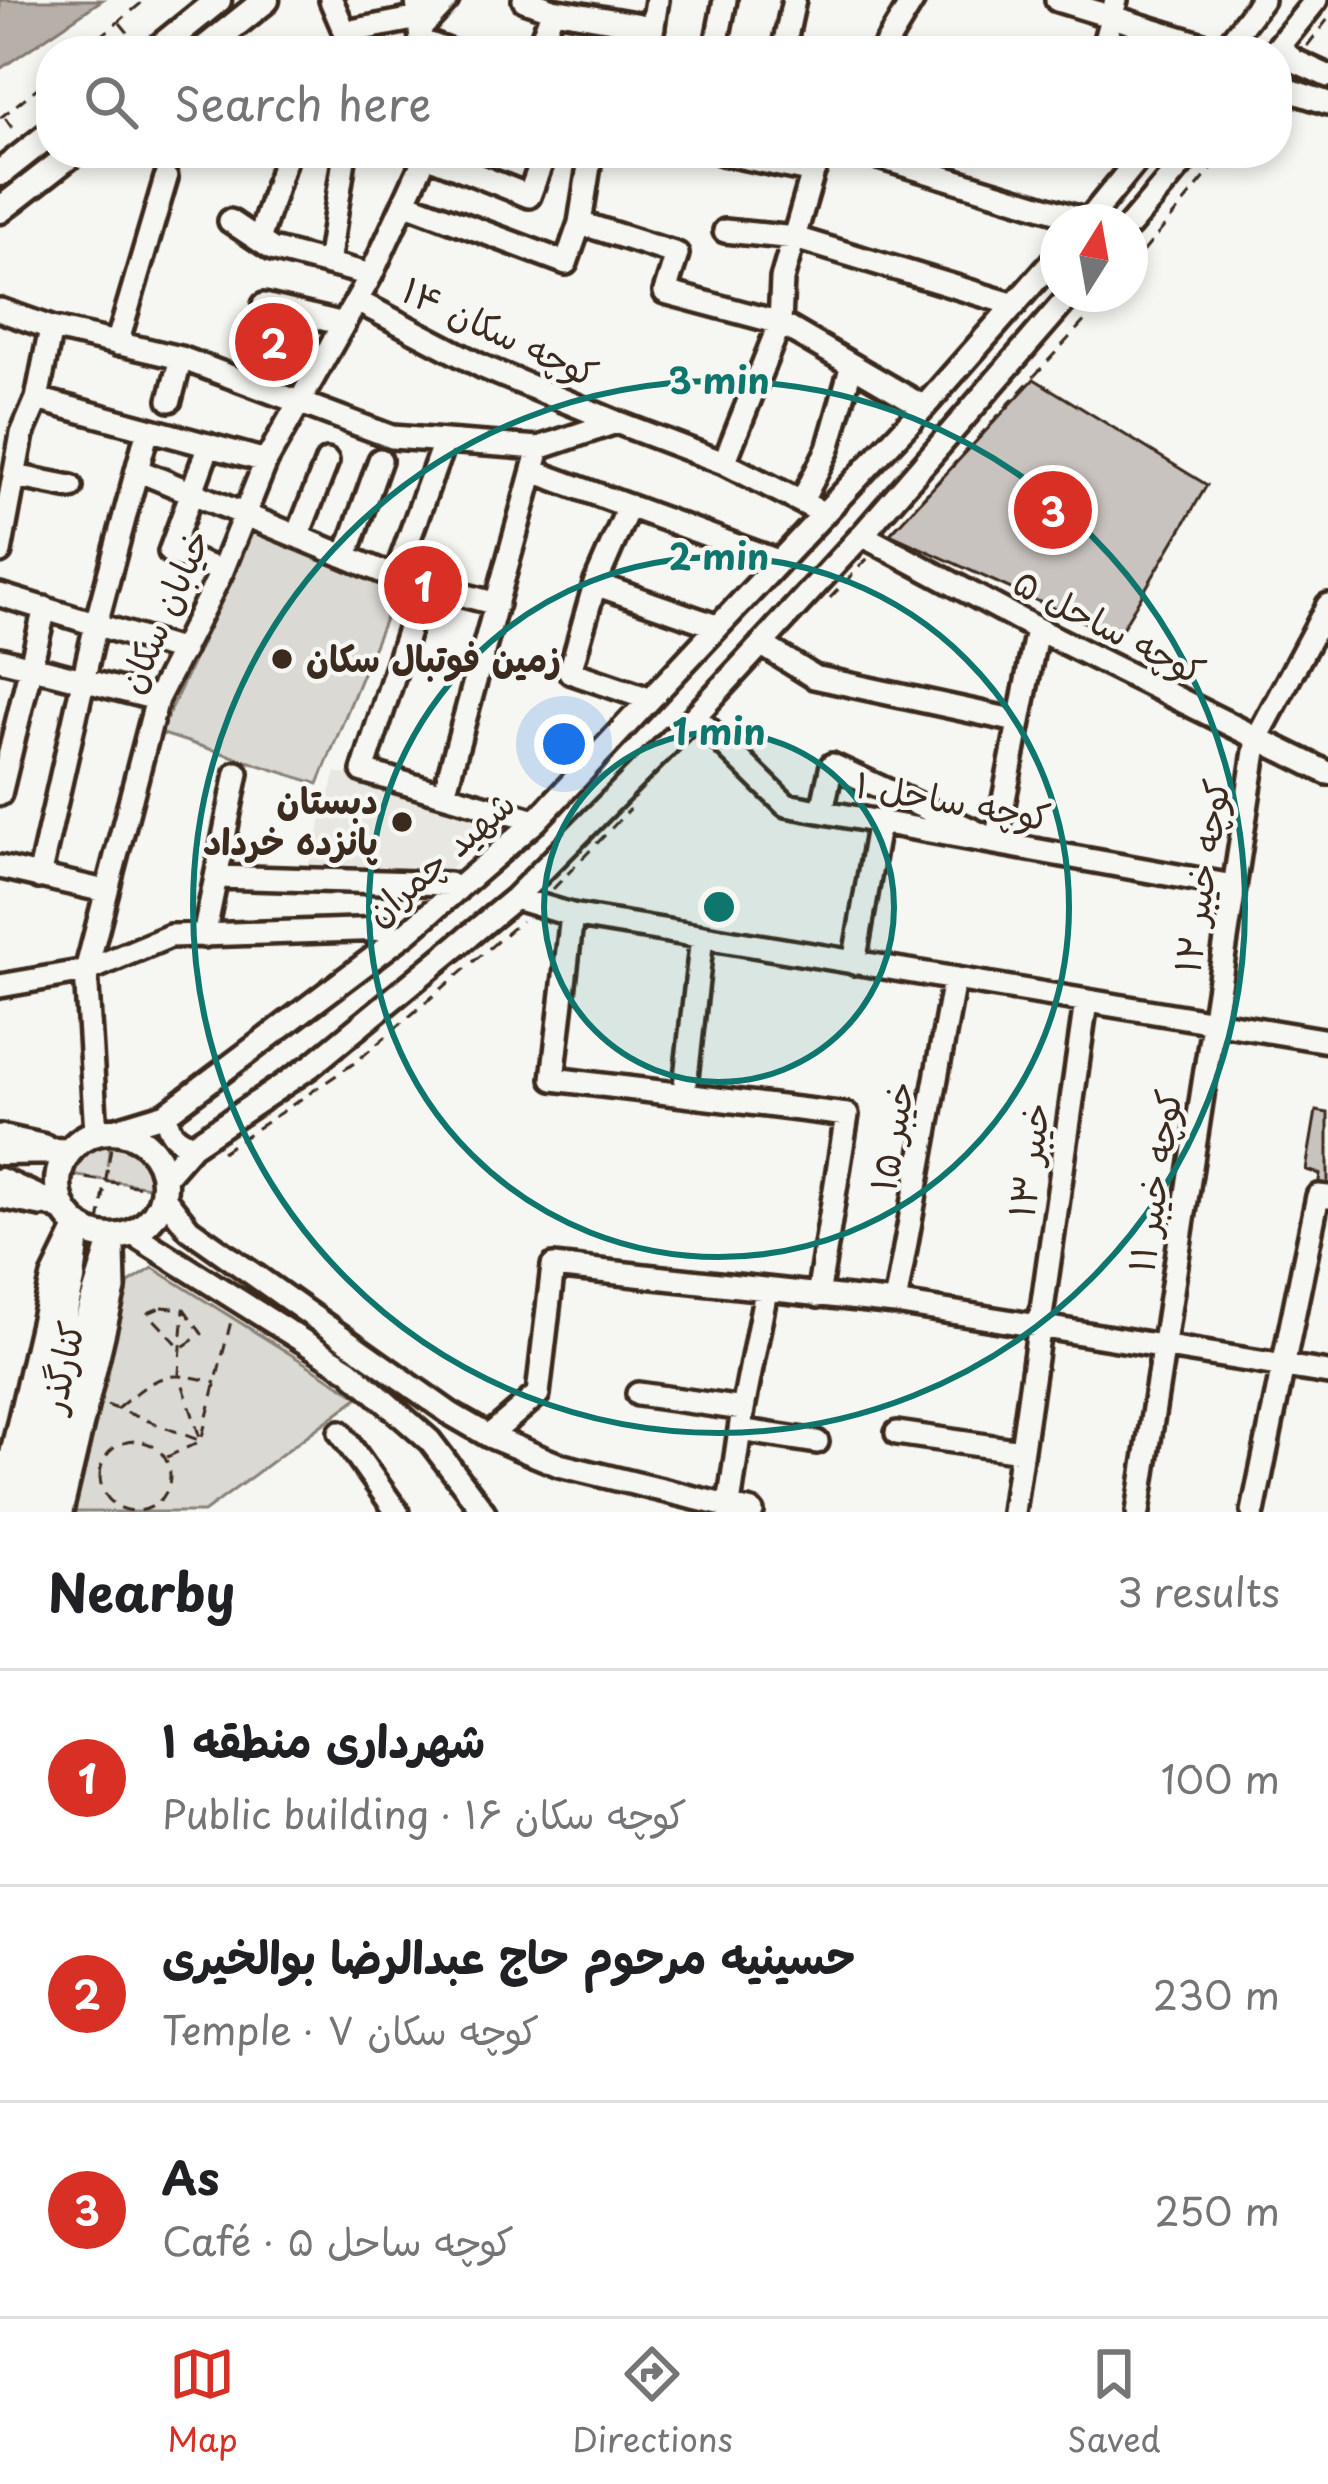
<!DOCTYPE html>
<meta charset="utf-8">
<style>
body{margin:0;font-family:"Playpen Sans","Playpen Sans Arabic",sans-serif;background:#f2f2f2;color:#202124}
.compass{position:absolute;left:1040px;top:204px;width:108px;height:108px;border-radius:50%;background:#fff;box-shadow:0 6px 18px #0003;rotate:11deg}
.you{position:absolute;left:564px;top:744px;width:42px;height:42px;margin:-30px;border:9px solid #fff;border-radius:50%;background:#1a73e8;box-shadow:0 0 0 18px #1a73e833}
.badge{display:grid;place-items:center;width:78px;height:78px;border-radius:50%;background:#d93025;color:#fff;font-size:39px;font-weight:700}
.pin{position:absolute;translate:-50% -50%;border:6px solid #fff;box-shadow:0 3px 12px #0006}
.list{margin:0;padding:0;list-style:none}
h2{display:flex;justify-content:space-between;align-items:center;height:156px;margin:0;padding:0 48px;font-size:51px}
h2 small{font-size:39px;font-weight:400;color:#757577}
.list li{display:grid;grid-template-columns:78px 1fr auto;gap:36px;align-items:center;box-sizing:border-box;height:216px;padding:0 48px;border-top:3px solid #e0e0e0}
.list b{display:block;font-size:45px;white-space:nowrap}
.list p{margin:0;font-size:39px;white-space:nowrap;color:#757577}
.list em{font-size:39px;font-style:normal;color:#757577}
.icon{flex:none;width:66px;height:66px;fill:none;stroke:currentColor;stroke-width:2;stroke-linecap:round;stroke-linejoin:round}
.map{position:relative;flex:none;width:1328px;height:1512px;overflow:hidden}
.search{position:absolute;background:#fff;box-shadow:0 6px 18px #0003;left:36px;right:36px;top:36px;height:132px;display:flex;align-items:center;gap:30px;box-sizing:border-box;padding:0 42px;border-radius:48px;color:#757577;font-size:45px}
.sheet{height:804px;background:#fff}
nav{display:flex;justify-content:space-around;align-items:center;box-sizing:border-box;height:168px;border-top:3px solid #e0e0e0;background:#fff;font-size:33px;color:#757577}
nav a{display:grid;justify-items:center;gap:6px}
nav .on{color:#d93025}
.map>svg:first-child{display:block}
.built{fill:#e8e7e2}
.green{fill:#dad9d3;stroke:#8a8278;stroke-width:3}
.water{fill:#b6b0a9;stroke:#857a71;stroke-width:3}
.building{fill:#c8c3be;stroke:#3b2a1e;stroke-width:3}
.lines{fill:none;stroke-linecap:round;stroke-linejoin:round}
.minor-casing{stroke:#3b2a1e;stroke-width:30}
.major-casing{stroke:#3b2a1e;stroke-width:33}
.path{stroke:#3b2a1e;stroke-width:3;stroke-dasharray:12 9;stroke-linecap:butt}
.minor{stroke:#f6f6f2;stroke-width:21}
.major{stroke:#f6f6f2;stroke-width:24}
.ring{fill:none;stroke:#0f766e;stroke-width:6}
.poi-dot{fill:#3b2a1e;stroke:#f6f6f2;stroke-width:4.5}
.labels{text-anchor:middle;stroke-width:9;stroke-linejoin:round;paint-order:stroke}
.street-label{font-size:36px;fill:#3b2a1e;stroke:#f6f6f2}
.poi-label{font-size:36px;font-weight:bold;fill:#3b2a1e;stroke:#f6f6f2;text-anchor:start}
.centre{fill:#0f766e;stroke:#f6f6f2;stroke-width:6}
.ring-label{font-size:36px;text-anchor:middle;font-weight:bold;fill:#0f766e;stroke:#f6f6f2;stroke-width:9;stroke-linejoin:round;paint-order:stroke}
</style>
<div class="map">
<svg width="1328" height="1512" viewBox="0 0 1328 1512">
<rect width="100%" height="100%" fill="#f6f6f2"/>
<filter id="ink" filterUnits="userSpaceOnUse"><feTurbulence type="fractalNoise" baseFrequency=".00833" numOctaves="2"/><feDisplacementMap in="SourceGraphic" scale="24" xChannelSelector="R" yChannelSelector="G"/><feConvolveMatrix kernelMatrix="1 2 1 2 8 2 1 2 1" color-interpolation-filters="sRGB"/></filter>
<g filter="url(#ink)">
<path class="built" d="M336,772L484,815L482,829L445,876L307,870Z"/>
<path class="green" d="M254,529L399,584L318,784L160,733Z
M111,1139L107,1166L113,1139C136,1147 149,1163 150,1187L64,1174L82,1148Z
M153,1268L359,1397L204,1512H73L129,1283Z"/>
<path class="water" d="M0,0H102L0,69Z"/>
<path class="building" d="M256,310L305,322L292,374L243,362Z
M1034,379L1207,485L1117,637L890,534Z
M1316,1111L1328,1113V1189L1318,1187L1320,1174L1306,1170Z"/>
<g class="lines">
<defs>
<path id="minor" d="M331,0L353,51
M417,0L422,51
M524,0L553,10L653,27
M1057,0L1223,51
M421,28L447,0
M346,32L419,18
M422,41L449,51
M1278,47L1295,61L1328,76
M537,51L553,10
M649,51L657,0
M715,51L725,0
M783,51L794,0
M882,51L913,0
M1102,51L1116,0
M1223,51L1262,0
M1275,51L1316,0
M1277,86L1328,103
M722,153L813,172
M865,153L1088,221
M426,155L529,196L545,153
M406,203L566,263L580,223L591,153
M230,221L272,249L371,275
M1087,222L1143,153
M580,223L677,254L665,292L780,323L924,407
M1130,225L1191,153
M725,231L795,238L1015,305
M259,240L287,153
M328,264L345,153
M357,301L483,367L616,422
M264,305L344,324
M0,310L51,328L181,358L392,437L539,448L616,422L724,463L823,513
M117,344L166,178
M37,399L148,429L96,624L39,877
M170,400L181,358
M148,429L266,461
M209,445L170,552L222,571
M724,463L780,323L782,279L813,172L823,153
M137,470L395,577L497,604
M533,471L778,561
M15,476L71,487
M802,501L828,449L851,368
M629,506L595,584L570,672L649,699
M298,535L327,461
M862,535L1037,629L1328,773
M0,552L22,434L37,399L51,328
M346,556L380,460
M395,577L444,442
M595,584L716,626
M423,585L363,771L536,821
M0,595L183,651
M761,644L814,677L1017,721
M0,659L157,699
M695,716L786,805L1233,886
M0,794L45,608
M444,794L539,448
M822,811L832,765L996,841L1037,629
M0,867L105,891
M216,877L237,773
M515,898L572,915L1328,1041
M572,915L553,1079L847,1115L818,1296
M204,936L216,877L449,884L457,890
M854,963L879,821
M0,986L86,971L170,936L387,929
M684,1095L702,937
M166,1114C168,1133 175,1139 192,1146
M110,1131L166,1114L409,931L536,821L924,407L1058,255
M96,1133L86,971L157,699L222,571L266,461L371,275L427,153
M0,1136L45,1146
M164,1178L192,1146L311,1066L515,898L695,716L862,535L1071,294
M163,1196L189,1229L451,1414L489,1436L559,1465L752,1512
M0,1197L41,1205
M131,1233L349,1370L430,1441L484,1512
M895,1303L954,980
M638,1394L743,1409
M740,1430L817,1442
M340,1432L397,1512
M897,1433L1021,1451
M489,1436L538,1394L553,1266L895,1303L1328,1373
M0,1504L53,1276L75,1231
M61,1512L114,1289L113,1249
M728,1512L743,1409L766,1291
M1013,1512L1086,1002
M1138,1512L1257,738L1328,605
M1253,1512L1318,1196L1328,1197"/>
<path id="major" d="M155,51L218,0
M202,51L266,0
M0,173L51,133
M0,210L73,153
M58 1184a53 53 0 1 1 106 0a53 53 0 1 1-106 0Z
M0,1152L69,1151
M0,1181L65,1210
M19,1512L72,1280L78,1225
M40,1512L78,1351L113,1237"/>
</defs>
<use href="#minor" class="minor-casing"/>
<use href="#major" class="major-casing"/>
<path class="path" d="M120,23L134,40
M1307,46L1328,19
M83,51L145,0
M0,118L51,77
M5,118L17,135
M1130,268L1225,153
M892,532L1109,294
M830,598L869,557
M553,889L630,809
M222,1152L356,1062L521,921
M65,1175L148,1188
M99,1223L111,1147
M162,1307L184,1309L202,1334L181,1348L148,1313Z
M107,1405L201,1441L231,1321
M118,1408C157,1375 166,1369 216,1383
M100 1476a35 35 0 1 1 70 0a35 35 0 1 1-70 0Z
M167,1457L201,1441L179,1373L184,1309"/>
<use href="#minor" class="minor"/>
<use href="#major" class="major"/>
</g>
</g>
<circle cx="719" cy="907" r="175" fill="#0f766e" fill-opacity=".12"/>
<g class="ring">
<circle cx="719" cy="907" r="175"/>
<circle cx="719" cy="907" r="350"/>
<circle cx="719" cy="907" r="526"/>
</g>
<g class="poi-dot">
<circle cx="282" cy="659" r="12"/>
<circle cx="402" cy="822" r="12"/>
</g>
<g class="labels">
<g class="street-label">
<text transform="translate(500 332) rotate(25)" y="13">کوچه سکان ۱۴</text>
<text transform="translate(164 611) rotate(-66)" y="13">خیابان سکان</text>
<text transform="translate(1109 627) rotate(27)" y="13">کوچه ساحل ۵</text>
<text transform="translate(953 801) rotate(10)" y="13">کوچه ساحل ۱</text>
<text transform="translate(440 858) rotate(-41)" y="13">شهید چمران</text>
<text transform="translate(1202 876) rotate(-81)" y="13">کوچه خیبر ۱۲</text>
<text transform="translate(892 1136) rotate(-80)" y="13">خیبر ۱۵</text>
<text transform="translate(1029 1160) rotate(-82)" y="13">خیبر ۱۳</text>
<text transform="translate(1155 1181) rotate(-81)" y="13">کوچه خیبر ۱۱</text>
<text transform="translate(62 1367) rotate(-77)" y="13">کنارگذر</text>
</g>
<g class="poi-label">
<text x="306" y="672">زمین فوتبال سکان</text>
<text x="378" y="814" text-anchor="end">دبستان<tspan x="378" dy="41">پانزده خرداد</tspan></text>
</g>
</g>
<circle cx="719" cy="907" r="18" class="centre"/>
<g class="ring-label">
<text x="719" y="394">3 min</text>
<text x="719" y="570">2 min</text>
<text x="719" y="745">1 min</text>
</g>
</svg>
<svg class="compass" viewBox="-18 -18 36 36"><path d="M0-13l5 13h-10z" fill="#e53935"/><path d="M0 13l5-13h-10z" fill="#757577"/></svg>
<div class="you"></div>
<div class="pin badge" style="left:423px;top:585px">1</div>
<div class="pin badge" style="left:274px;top:342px">2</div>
<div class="pin badge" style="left:1053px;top:510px">3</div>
<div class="search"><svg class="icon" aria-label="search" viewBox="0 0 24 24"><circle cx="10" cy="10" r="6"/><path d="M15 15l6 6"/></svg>Search here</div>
</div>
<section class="sheet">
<h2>Nearby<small>3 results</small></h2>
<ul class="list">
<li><span class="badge">1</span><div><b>شهرداری منطقه ١</b><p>Public building · کوچه سکان ۱۶</p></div><em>100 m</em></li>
<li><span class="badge">2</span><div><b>حسینیه مرحوم حاج عبدالرضا بوالخیری</b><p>Temple · کوچه سکان ۷</p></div><em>230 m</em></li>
<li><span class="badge">3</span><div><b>As</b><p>Café · کوچه ساحل ۵</p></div><em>250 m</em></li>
</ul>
</section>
<nav>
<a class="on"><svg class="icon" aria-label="map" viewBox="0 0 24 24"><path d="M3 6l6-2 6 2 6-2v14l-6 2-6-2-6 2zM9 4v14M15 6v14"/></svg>Map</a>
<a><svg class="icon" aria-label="directions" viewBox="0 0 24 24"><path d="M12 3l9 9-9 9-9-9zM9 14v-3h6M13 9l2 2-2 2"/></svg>Directions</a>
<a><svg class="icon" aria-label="saved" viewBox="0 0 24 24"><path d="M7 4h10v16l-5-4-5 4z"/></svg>Saved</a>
</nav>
